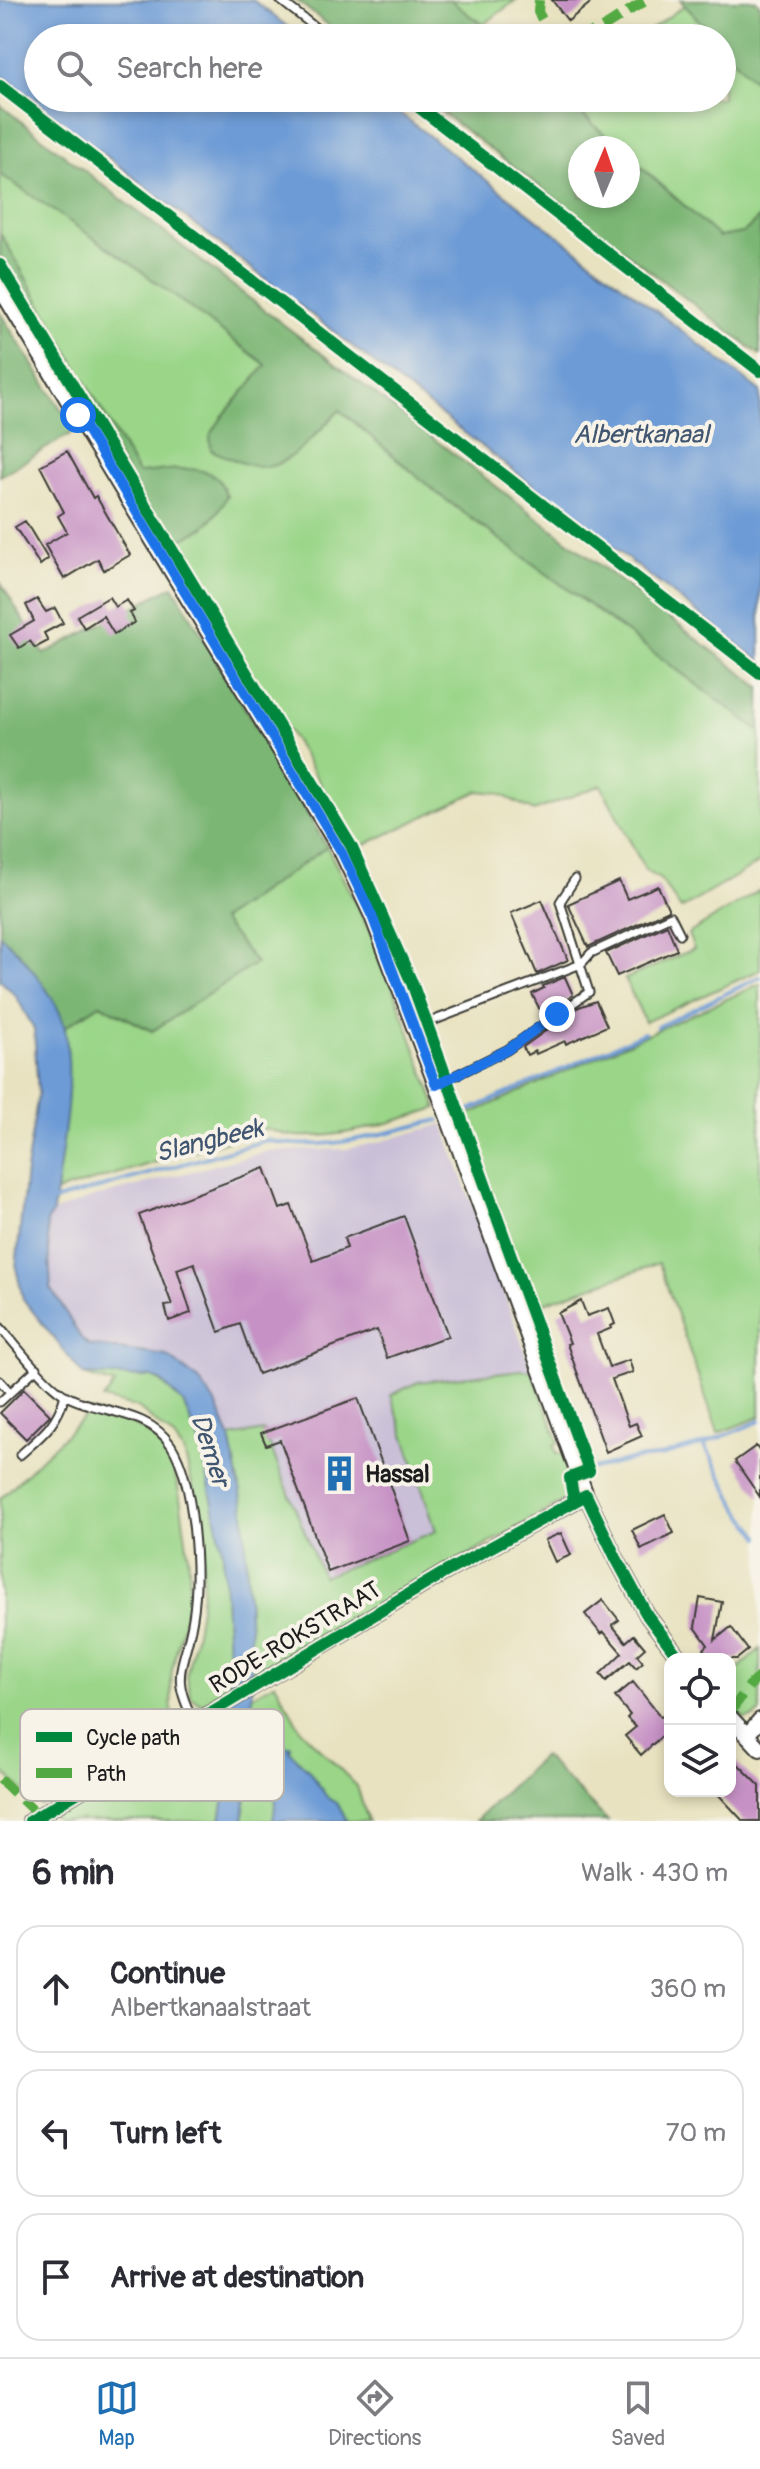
<!DOCTYPE html>
<meta charset="utf-8">
<style>
body{margin:0;font-family:Pangolin,sans-serif;background:#f2f2f3;color:#2b2b33}
.controls{position:absolute;right:24px;bottom:24px;display:grid;overflow:hidden;border-radius:16px;box-shadow:0 4px 12px #0003}
.controls button{width:72px;height:72px;display:grid;place-items:center;padding:0;border:0;border-bottom:2px solid #e1e1e2;background:#fff;color:#2b2b33;font:40px sans-serif}
.compass{position:absolute;left:568px;top:136px;width:72px;height:72px;border-radius:50%;background:#fff;box-shadow:0 4px 12px #0003;rotate:2deg}
.stop{position:absolute;width:24px;height:24px;margin:-18px;border:6px solid #1a73e8;border-radius:50%;background:#fff}
.stop.end{background:#1a73e8;border-color:#fff;box-shadow:0 2px 8px #0008}
.list{margin:0;padding:0;list-style:none}
h2{display:flex;justify-content:space-between;align-items:center;height:104px;margin:0;padding:0 32px;font-size:34px}
h2 small{font-size:26px;font-weight:400;color:#7c7c81}
.list li{display:grid;grid-template-columns:52px 1fr auto;gap:24px;align-items:center;box-sizing:border-box;height:128px;margin:0 16px 16px;padding:0 16px;border:2px solid #e1e1e2;border-radius:24px}
.list b{display:block;font-size:30px;white-space:nowrap}
.list p{margin:0;font-size:26px;white-space:nowrap;color:#7c7c81}
.list em{font-size:26px;font-style:normal;color:#7c7c81}
.icon{flex:none;width:44px;height:44px;fill:none;stroke:currentColor;stroke-width:2;stroke-linecap:round;stroke-linejoin:round}
.map{position:relative;flex:none;width:760px;height:1821px;overflow:hidden}
.search{position:absolute;background:#fff;box-shadow:0 4px 12px #0003;left:24px;right:24px;top:24px;height:88px;display:flex;align-items:center;gap:20px;box-sizing:border-box;padding:0 28px;border-radius:44px;color:#7c7c81;font-size:30px}
.sheet{height:536px;background:#fff}
nav{display:flex;justify-content:space-around;align-items:center;box-sizing:border-box;height:112px;border-top:2px solid #e1e1e2;background:#fff;font-size:22px;color:#7c7c81}
nav a{display:grid;justify-items:center;gap:4px}
nav .on{color:#1f6fb2}
.map>svg:first-child{display:block}
.industrial{fill:#c9bfd7}
.green{fill:#9ad588;stroke:#5b7852;stroke-width:2}
.forest{fill:#7bb674;stroke:#4c6948;stroke-width:2}
.water{fill:#6d9bd6;stroke:#445c79;stroke-width:2}
.lines{fill:none;stroke-linecap:round;stroke-linejoin:round}
.stream{stroke:#6d9bd6;stroke-width:4}
.building{fill:#c691c5}
.lane-casing{stroke:#3b3a35;stroke-width:11}
.street-casing{stroke:#3b3a35;stroke-width:18}
.lane{stroke:#fff;stroke-width:7}
.street{stroke:#fff;stroke-width:14}
.quiet{stroke:#52a943;stroke-width:10;stroke-dasharray:20 10;stroke-linecap:butt}
.cycleway-casing{stroke:#f7f3e8;stroke-width:17}
.cycleway{stroke:#00873e;stroke-width:12}
.route{stroke:#1a73e8;stroke-width:10}
.labels{text-anchor:middle;stroke-width:8;stroke-linejoin:round;paint-order:stroke}
.poi-label{font-size:24px;font-weight:bold;fill:#1c1c1c;stroke:#f7f3e8;text-anchor:start}
.street-label{font-size:24px;fill:#1c1c1c;stroke:#f7f3e8}
.water-label{font-size:26px;font-style:italic;fill:#405570;stroke:#f7f3e8}
.key{fill:#f7f3e8;stroke:#b5b2ab;stroke-width:2}
.key-label{font-size:22px;fill:#1c1c1c}
</style>
<div class="map">
<svg width="760" height="1821" viewBox="0 0 760 1821">
<rect width="100%" height="100%" fill="#f7f3e8"/>
<filter id="ink" filterUnits="userSpaceOnUse"><feTurbulence type="fractalNoise" baseFrequency=".0125" numOctaves="2"/><feDisplacementMap in="SourceGraphic" scale="16" xChannelSelector="R" yChannelSelector="G"/><feConvolveMatrix kernelMatrix="1 2 1 2 8 2 1 2 1" color-interpolation-filters="sRGB"/></filter>
<filter id="wash" filterUnits="userSpaceOnUse"><feTurbulence type="fractalNoise" baseFrequency=".006" numOctaves="4" result="noise"/><feDisplacementMap in="SourceGraphic" scale="32" xChannelSelector="R" yChannelSelector="G"/><feGaussianBlur stdDeviation="1.8" result="paint"/><feColorMatrix in="noise" values="0 0 0 0 0 0 0 0 0 0 0 0 0 0 0 0 0 1.4 0 .05"/><feComposite in="paint" operator="in"/></filter>
<g filter="url(#wash)">
<rect width="100%" height="100%" fill="#e8e2c0"/>
<path class="industrial" d="M443,1124L532,1371L521,1370L418,1382L391,1394L436,1531L323,1577L264,1431L230,1437L217,1406L167,1357L89,1345L81,1338L51,1288L47,1220L53,1212L94,1197L269,1151L345,1149L375,1143Z"/>
<path class="green" d="M452,0H516L484,24L455,6Z
M685,5L715,38H639Z
M722,46L760,87V217L743,233L719,237L628,155V148H620L580,112L595,98H722Z
M0,174L129,262L267,365L222,417L211,450C225,456 250,468 265,467C291,466 322,427 340,410L437,493L760,731V862L681,909L661,880L645,870L601,785L534,811L498,793L478,791L358,848L292,736L170,546L204,528L171,470L138,474L0,233Z
M327,847L379,949L437,1108C393,1122 343,1139 296,1136C286,1136 275,1131 266,1129L56,1192L68,1092L65,1027L100,1004L152,1031L256,963L221,920Z
M760,890V970L645,1022L625,979L694,949L688,934Z
M760,984V1417L718,1433L659,1263L532,1307L463,1117Z
M521,1370L532,1371L559,1442L554,1445L557,1454L563,1453L571,1474L566,1484L570,1497L252,1680L244,1509L230,1437L264,1431L323,1577L436,1531L391,1395L418,1382Z
M83,1375L152,1377L160,1381L183,1403L201,1445L223,1553L230,1693L217,1701L201,1704L191,1697L186,1677L197,1627L203,1587V1558L193,1488L184,1452L173,1437L138,1408L103,1399L115,1385Z
M90,1411C166,1428 175,1453 184,1526C188,1552 192,1578 187,1605C184,1627 176,1648 172,1670C169,1691 175,1710 168,1730L40,1806L0,1769V1499Z
M760,1649V1712L754,1717L744,1719L730,1703V1676Z
M275,1683L301,1730L357,1786L368,1821H243L251,1752L250,1697Z
M228,1710L230,1762L220,1821H58L52,1815Z"/>
<path class="forest" d="M296,0H452C457,8 489,28 499,38H345Z
M680,0H756L760,5V87L722,46V38H715Z
M423,98H563L620,148H580V196H628V155L719,237L743,233L760,217V355Z
M0,105L267,312L760,687V731L437,493L340,410C321,427 292,466 265,467C250,468 225,456 211,450L210,436L222,417L266,365L129,262L0,174Z
M0,233L138,473C161,472 197,462 217,478C222,483 224,490 227,496C212,526 199,531 170,546L0,261Z
M0,313L75,431L0,476Z
M0,582L44,654L173,586L327,847L221,920L256,963L152,1031L100,1004L65,1027C47,991 31,961 0,935Z
M543,1756L608,1821H475Z"/>
<path class="water" d="M0,0H253L302,38H38V98H380L760,391V661L0,74Z
M0,935C22,954 60,1000 65,1029C75,1089 61,1153 53,1212L47,1221L51,1288L81,1338L89,1345L167,1356L199,1380L217,1406L230,1437L244,1509L252,1680L251,1752L243,1821H220L230,1762L228,1710L230,1693L223,1553L201,1445L183,1403L161,1381L152,1377L83,1375L23,1299L16,1268L26,1170L38,1094L34,1029L16,996L0,980Z
M291,1746L290,1751L308,1770L327,1797L337,1803L347,1821H273L279,1773L274,1751L280,1747Z"/>
<g class="lines">
<path class="stream" d="M657,1027L760,977
M463,1113L644,1033
M53,1201L267,1140C324,1154 383,1133 439,1120
M704,1444L738,1508L760,1537
M593,1469L635,1459L656,1457L704,1444L760,1421"/>
</g>
<g id="blocks">
<path class="building" d="M552,0H594L568,21Z
M67,451L93,498L96,496L130,555L104,570L98,559L64,579L45,545L67,532L58,516L64,512L40,466Z
M25,521L48,559L40,565L15,527Z
M109,597L115,607L127,600L134,611L130,613L135,622L114,634L103,616L84,628L77,616Z
M37,599L46,612L55,608L63,623L44,633L48,641L35,648L30,641L19,648L10,635L34,621L26,605Z
M619,881L627,899L658,886L669,910L588,947L568,904Z
M542,900L568,960L537,974L511,913Z
M667,925L677,950L617,976L606,953Z
M565,977L573,995L543,1016L532,994L544,988L543,986Z
M596,1001L607,1026L566,1044L565,1041L536,1054L535,1051L527,1055L523,1047L579,1007Z
M265,1168L280,1209L291,1205L313,1261L347,1248L344,1238L404,1216L448,1336L387,1358L377,1330L258,1374L240,1324L219,1332L194,1263L177,1269L191,1313L169,1321L165,1306L172,1305L139,1215Z
M581,1301L587,1316L609,1308L615,1324L611,1326L612,1328L597,1334L609,1367L629,1360L633,1372L612,1379L629,1426L636,1423L642,1436L606,1452L567,1344L570,1343L558,1313Z
M24,1389L50,1415L26,1439L0,1413Z
M358,1398L410,1541L328,1572L280,1440L266,1445L261,1433Z
M756,1446L760,1452V1497L735,1461Z
M665,1514L674,1533L641,1549L632,1530Z
M561,1533L571,1555L555,1562L545,1540Z
M700,1598L722,1602L715,1640L731,1627L748,1650L737,1659H711L704,1649L708,1645L695,1627Z
M603,1600L619,1620L612,1625L626,1642L634,1635L645,1648L637,1655L643,1662L636,1668L630,1661L606,1681L600,1674L622,1653L604,1632L601,1634L585,1614Z
M633,1682L661,1717L670,1710V1743L663,1735L641,1755L625,1736L636,1727L627,1718L630,1715L615,1697Z
M730,1756L760,1786V1821H743L715,1791H730Z"/>
</g>
</g>
<g filter="url(#ink)">
<use href="#blocks" fill-opacity="0" stroke="#3b3a35" stroke-width="2"/>
<g class="lines">
<defs>
<path id="lane" d="M280,0L329,38
M0,86L760,673
M407,98L760,371
M414,1028L581,964L591,953L671,916L680,934
M436,1085L507,1050L589,992L560,902L575,879
M0,1327C17,1346 43,1381 63,1394C96,1414 147,1408 171,1445C195,1483 200,1575 193,1618C185,1668 168,1673 195,1723
M0,1381L10,1392
M0,1402L37,1368
M20,1455C42,1435 57,1425 65,1395"/>
<path id="street" d="M0,288L342,853L372,916L436,1085L586,1495L616,1558L647,1615L680,1659
M730,1717L760,1749
M747,1735L760,1720
M30,1821L442,1574L586,1495"/>
</defs>
<use href="#lane" class="lane-casing"/>
<use href="#street" class="street-casing"/>
<use href="#lane" class="lane"/>
<use href="#street" class="street"/>
<path class="quiet" d="M539,0L538,12L550,33C595,46 612,17 648,0
M730,1712L750,1685L760,1676
M0,1779L39,1816"/>
<defs>
<path id="cycleway" d="M0,86L760,673
M407,98L760,371
M0,265L351,846L412,983L589,1471L570,1478L574,1501
M30,1821L442,1574L586,1495L616,1558L647,1615L680,1659"/>
</defs>
<use href="#cycleway" class="cycleway-casing"/>
<use href="#cycleway" class="cycleway"/>
</g>
</g>
<g class="lines" filter="url(#ink)">
<path class="route" d="M78,415L342,853L372,916L436,1085L507,1050L557,1014"/>
</g>
<defs>
<symbol id="building-bare" viewBox="-9 -9 18 18"><path d="M-4-6H4V6H1V3H-1V6H-4ZM-2.5-4.3h1.7v1.8h-1.7ZM.8-4.3h1.7v1.8H.8ZM-2.5-1h1.7V.8h-1.7ZM.8-1h1.7V.8H.8Z" fill="#1f6fb2" stroke="#f7f3e8" stroke-width="2.5" paint-order="stroke"/></symbol>
</defs>
<g fill-rule="evenodd">
<use href="#building-bare" x="314" y="1448" width="51" height="51"/>
</g>
<g class="labels">
<g class="poi-label">
<text x="365" y="1482">Hassal</text>
</g>
<g class="street-label">
<text transform="translate(295 1637) rotate(-31)" y="8">RODE-ROKSTRAAT</text>
</g>
<g class="water-label">
<text x="641" y="443">Albertkanaal</text>
<text transform="translate(209 1140) rotate(-14)" y="9">Slangbeek</text>
<text transform="translate(211 1450) rotate(72)" y="9">Demer</text>
</g>
</g>
<rect x="20" y="1709" width="264" height="92" rx="12" class="key"/>
<rect x="36" y="1732" width="36" height="10" fill="#00873e"/>
<rect x="36" y="1768" width="36" height="10" fill="#52a943"/>
<g class="key-label">
<text x="86" y="1745">Cycle path</text>
<text x="86" y="1781">Path</text>
</g>
</svg>
<div class="controls">
<button><svg class="icon" aria-label="locate" viewBox="0 0 24 24"><circle cx="12" cy="12" r="6"/><path d="M12 2v4M12 18v4M2 12h4M18 12h4"/></svg></button>
<button><svg class="icon" aria-label="layers" viewBox="0 0 24 24"><path d="M12 4l9 5-9 5-9-5zM3 14l9 5 9-5"/></svg></button>
</div>
<svg class="compass" viewBox="-18 -18 36 36"><path d="M0-13l5 13h-10z" fill="#e53935"/><path d="M0 13l5-13h-10z" fill="#7c7c81"/></svg>
<div class="stop" style="left:78px;top:415px"></div>
<div class="stop end" style="left:557px;top:1014px"></div>
<div class="search"><svg class="icon" aria-label="search" viewBox="0 0 24 24"><circle cx="10" cy="10" r="6"/><path d="M15 15l6 6"/></svg>Search here</div>
</div>
<section class="sheet">
<h2>6 min<small>Walk · 430 m</small></h2>
<ul class="list">
<li><svg class="icon" aria-label="ahead" viewBox="0 0 24 24"><path d="M12 20V5M6 11l6-6 6 6"/></svg><div><b>Continue</b><p>Albertkanaalstraat</p></div><em>360 m</em></li>
<li><svg class="icon" aria-label="left" viewBox="0 0 24 24"><path d="M17 20v-9H6M10 6l-5 5 5 5"/></svg><div><b>Turn left</b></div><em>70 m</em></li>
<li><svg class="icon" aria-label="arrive" viewBox="0 0 24 24"><path d="M6 21V4h12l-3 4 3 4H6"/></svg><div><b>Arrive at destination</b></div></li>
</ul>
</section>
<nav>
<a class="on"><svg class="icon" aria-label="map" viewBox="0 0 24 24"><path d="M3 6l6-2 6 2 6-2v14l-6 2-6-2-6 2zM9 4v14M15 6v14"/></svg>Map</a>
<a><svg class="icon" aria-label="directions" viewBox="0 0 24 24"><path d="M12 3l9 9-9 9-9-9zM9 14v-3h6M13 9l2 2-2 2"/></svg>Directions</a>
<a><svg class="icon" aria-label="saved" viewBox="0 0 24 24"><path d="M7 4h10v16l-5-4-5 4z"/></svg>Saved</a>
</nav>
